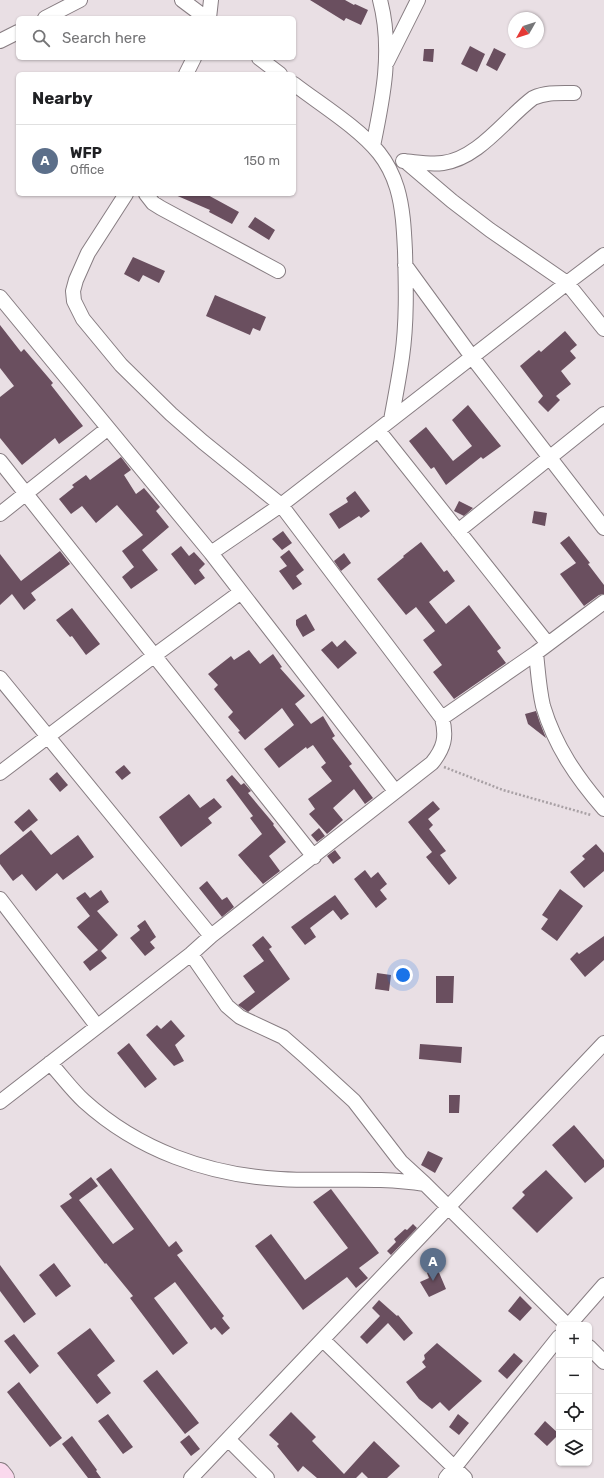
<!DOCTYPE html>
<meta charset="utf-8">
<style>
body{margin:0;font-family:Rubik,sans-serif;background:#f6f6f6;color:#202124}
.controls{position:absolute;right:12px;bottom:12px;display:grid;overflow:hidden;border-radius:6px;box-shadow:0 1px 3px #0004}
.controls button{width:36px;height:36px;display:grid;place-items:center;padding:0;border:0;border-bottom:1px solid #e0e0e0;background:#fff;color:#202124;font:20px sans-serif}
.compass{position:absolute;left:508px;top:12px;width:36px;height:36px;border-radius:50%;background:#fff;box-shadow:0 1px 3px #0004;rotate:231deg}
.you{position:absolute;left:403px;top:975px;width:14px;height:14px;margin:-10px;border:3px solid #fff;border-radius:50%;background:#1a73e8;box-shadow:0 0 0 6px #1a73e833}
.badge{display:grid;place-items:center;width:26px;height:26px;border-radius:50%;background:#297372;color:#fff;font-size:13px;font-weight:700}
.pin{position:absolute;translate:-50% -33px;filter:drop-shadow(0 1px 2px #0008)}
.pin::after{content:'';position:absolute;top:21px;width:14px;height:12px;background:inherit;clip-path:polygon(0 0,100% 0,50% 100%)}
.list{margin:0;padding:0;list-style:none}
h2{display:flex;justify-content:space-between;align-items:center;height:52px;margin:0;padding:0 16px;font-size:17px}
h2 small{font-size:13px;font-weight:400;color:#757577}
.list li{display:grid;grid-template-columns:26px 1fr auto;gap:12px;align-items:center;box-sizing:border-box;height:72px;padding:0 16px;border-top:1px solid #e0e0e0}
.list b{display:block;font-size:15px;white-space:nowrap}
.list p{margin:0;font-size:13px;white-space:nowrap;color:#757577}
.list em{font-size:13px;font-style:normal;color:#757577}
.icon{flex:none;width:22px;height:22px;fill:none;stroke:currentColor;stroke-width:2;stroke-linecap:round;stroke-linejoin:round}
.map{position:relative;flex:none;width:604px;height:1478px;overflow:hidden}
.search{position:absolute;background:#fff;box-shadow:0 1px 3px #0004;left:16px;top:16px;width:280px;height:44px;display:flex;align-items:center;gap:10px;box-sizing:border-box;padding:0 14px;border-radius:6px;color:#757577;font-size:15px}
.panel{position:absolute;background:#fff;box-shadow:0 1px 3px #0004;left:16px;top:72px;width:280px;height:124px;border-radius:6px}
.map>svg:first-child{display:block}
.building{fill:#6a4f5f}
.lines{fill:none;stroke-linecap:round;stroke-linejoin:round}
.street-casing{stroke:#877d82;stroke-width:16}
.secondary-casing{stroke:#877d82;stroke-width:22}
.path{stroke:#a8a0a4;stroke-width:2.5;stroke-dasharray:2 2;stroke-linecap:butt}
.street{stroke:#fff;stroke-width:14}
.secondary{stroke:#fad9ed;stroke-width:20}
</style>
<div class="map">
<svg width="604" height="1478" viewBox="0 0 604 1478">
<rect width="100%" height="100%" fill="#e9dfe4"/>
<path class="building" d="M310,0H345L354,5L355,4L368,10L361,25L346,18L344,21Z
M470,46L485,54L477,72L461,64Z
M494,48L506,54L497,71L486,65Z
M424,49H434L433,62L423,61Z
M173,194H206L239,212L232,224L209,212L210,210Z
M255,217L275,230L269,240L248,227Z
M133,257L165,271L159,283L143,275L139,282L124,274Z
M215,295L266,317L260,331L253,328L250,335L206,316Z
M0,325L21,352L24,349L53,383L51,385L83,426L59,444L55,438L22,465L0,438V397L14,386L0,368Z
M565,331L577,345L570,351L576,358L561,371L571,384L556,396L560,400L548,412L538,402L543,396L520,366L539,350L541,352Z
M468,405L501,446L483,459L481,457L446,485L434,467L431,469L409,441L426,427L453,461L472,446L452,420Z
M121,457L131,470L124,475L136,494L144,488L160,507L156,511L169,527L142,550L158,570L131,589L122,577L134,567L122,551L143,535L117,505L96,523L82,506L71,514L59,499L74,487L72,485L86,475L90,480Z
M355,491L370,511L361,518L359,516L339,529L329,514L348,502L346,498Z
M459,501L473,508L464,516L454,511Z
M534,511L547,513L545,526L532,523Z
M283,531L292,543L282,550L272,539Z
M569,536L590,563L588,564L604,585V594L599,595L584,606L560,574L576,563L560,543Z
M421,542L444,572L447,570L455,581L429,602L446,624L469,605L501,648L497,651L506,663L454,699L433,672L442,665L423,640L435,631L416,607L406,615L377,579L404,557L403,556Z
M181,546L189,556L194,552L205,564L199,570L205,578L195,585L171,554Z
M289,550L304,570L296,576L302,584L293,590L279,571L287,566L280,557Z
M60,551L70,564L31,593L36,600L24,610L12,594L0,605V554L21,581Z
M344,553L351,563L341,571L334,561Z
M72,608L100,644L86,655L72,636L70,637L56,620Z
M306,614L315,630L303,637L296,625V620Z
M345,640L357,653L338,669L321,650L332,641L337,647Z
M249,650L260,664L273,654L282,667L280,668L305,696L295,704L311,724L323,716L335,736L332,738L352,764L349,766L373,798L365,804L354,789L333,808L343,820L327,834L309,814L315,809L308,799L332,781L321,767L326,763L313,745L307,749L306,747L279,768L264,749L294,725L282,708L245,740L238,732L240,731L228,717L233,712L214,689L218,685L208,674L231,656L234,660Z
M536,711L540,723L546,738L528,724L525,714Z
M124,765L131,773L122,780L115,772Z
M57,772L68,785L60,792L49,779Z
M232,775L241,785L244,783L251,791L248,793L274,824L273,825L286,842L269,856L280,871L263,884L238,855L262,834L250,818L253,816L226,780Z
M189,794L200,808L214,798L222,807L208,818L212,823L181,847L159,817Z
M433,801L440,809L428,819L433,825L429,829L446,851L440,855L457,878L449,885L426,857L432,852L408,822Z
M29,809L38,820L23,832L14,822Z
M319,828L325,836L317,842L311,835Z
M31,830L51,855L78,835L94,857L63,880L57,873L36,891L22,874L13,881L0,864V855Z
M596,844L604,853V871L584,888L570,872L585,859L582,856Z
M335,850L341,858L333,864L327,856Z
M365,870L371,878L378,872L387,884L380,890L387,899L376,908L354,879Z
M207,881L222,900L227,897L234,907L222,917L199,888Z
M560,889L583,906L557,941L541,929L548,919L542,915Z
M101,890L109,902L97,911L118,935L101,951L107,958L90,971L83,962L98,950L77,927L90,916L76,898L85,892L90,898Z
M335,895L349,914L341,920L333,910L310,928L316,937L305,945L291,927Z
M145,920L156,937L150,942L155,948L145,956L130,938L140,930L137,926Z
M263,936L272,947L269,949L290,979L248,1012L238,1005L255,992L243,976L264,961L252,945Z
M604,936V960L585,977L570,959L577,952L579,954Z
M377,973L391,975L389,991L375,989Z
M436,976H454L453,1003H436Z
M171,1020L185,1036L175,1045L184,1061L174,1066L146,1035L157,1025L161,1029Z
M129,1043L157,1079L145,1088L117,1053Z
M420,1044L462,1047L461,1063L419,1059Z
M449,1095H460L459,1113H449Z
M574,1125L604,1160V1167L585,1183L552,1145Z
M428,1151L443,1158L435,1173L421,1165Z
M111,1168L169,1247L176,1241L183,1251L177,1255L224,1316L222,1318L230,1328L222,1335L215,1327L211,1330L175,1282L154,1298L188,1343L173,1355L130,1298L133,1296L106,1263L105,1264L60,1206L72,1198L69,1194L91,1177L98,1186L79,1200L113,1244L134,1229L96,1179Z
M546,1170L573,1198L537,1233L512,1208L525,1195L522,1192Z
M331,1189L379,1253L359,1268L368,1278L356,1288L347,1277L303,1310L255,1246L271,1234L305,1280L348,1248L313,1202Z
M413,1224L417,1228L391,1255L387,1251L396,1242L394,1239L405,1229L407,1230Z
M54,1263L71,1286L56,1297L39,1275Z
M435,1263L446,1289L429,1297L420,1282L429,1278L427,1273Z
M0,1265L36,1314L24,1323L0,1291Z
M520,1296L532,1308L520,1321L508,1311Z
M379,1300L397,1316L398,1315L413,1333L404,1341L388,1323L367,1344L360,1337L380,1316L372,1308Z
M90,1328L115,1361L97,1375L111,1393L97,1404L57,1353Z
M14,1334L39,1366L30,1374L4,1341Z
M437,1343L482,1381L449,1411L440,1402L432,1409L419,1399L406,1382L426,1367L422,1362L425,1359L424,1355Z
M514,1353L523,1361L507,1379L498,1371Z
M157,1370L199,1423L185,1434L143,1381Z
M19,1382L62,1438L50,1447L7,1392Z
M291,1412L316,1437L312,1441L344,1474L374,1441L400,1466L387,1478H368L362,1472L356,1478H317L303,1466L298,1472L277,1446L279,1444L269,1435Z
M108,1414L133,1447L123,1454L98,1421Z
M458,1414L469,1423L459,1435L449,1427Z
M545,1421L559,1434L547,1446L534,1434Z
M189,1435L200,1449L191,1456L180,1442Z
M72,1436L97,1470L96,1471L101,1478H88L62,1444Z"/>
<g class="lines">
<defs>
<path id="street" d="M182,0L206,18
M45,18L80,0
M209,18L211,0
M0,41L18,32
M259,58L280,74
M387,62L418,0
M186,74L194,58
M294,84C320,104 359,128 379,153C387,163 393,175 397,188C403,208 404,230 405,251C406,286 407,322 402,357C399,378 395,399 391,420
M373,146C383,98 393,49 380,0
M403,161C416,162 430,165 443,163C479,158 505,119 533,98C546,92 559,93 574,93
M405,161L452,201L490,230L567,283L604,329
M146,194L153,203L161,208L278,271
M405,265L472,357L604,528
M0,297L211,553L395,791
M378,430L548,644
M0,461L314,857
M0,514L107,429
M458,531L604,414
M211,553L281,505L378,430L567,283L604,255
M536,653C538,671 539,689 543,706C555,746 577,778 604,809
M0,678L211,936
M442,718L536,653L604,602
M0,773L155,655L241,592
M0,899L97,1026
M191,954L227,1006L240,1017L283,1037L307,1058L354,1101L401,1162L425,1184L567,1325
M50,1063C61,1075 72,1090 84,1101C138,1150 208,1175 280,1179C328,1182 377,1176 425,1184
M0,1102L191,954L211,936L432,763C444,748 447,737 442,718L281,505L203,442L171,414L121,365L83,319L74,301L73,291L76,280L88,253L126,194
M569,1325L604,1285
M323,1340L465,1478
M589,1347L604,1362
M228,1439L267,1478
M191,1478L604,1043
M446,1478L559,1337"/>
<path id="secondary" d="M0,1473L4,1478"/>
</defs>
<use href="#street" class="street-casing"/>
<use href="#secondary" class="secondary-casing"/>
<path class="path" d="M444,767L503,790L591,815"/>
<use href="#street" class="street"/>
<use href="#secondary" class="secondary"/>
</g>
</svg>
<div class="controls">
<button>+</button>
<button>−</button>
<button><svg class="icon" aria-label="locate" viewBox="0 0 24 24"><circle cx="12" cy="12" r="6"/><path d="M12 2v4M12 18v4M2 12h4M18 12h4"/></svg></button>
<button><svg class="icon" aria-label="layers" viewBox="0 0 24 24"><path d="M12 4l9 5-9 5-9-5zM3 14l9 5 9-5"/></svg></button>
</div>
<svg class="compass" viewBox="-18 -18 36 36"><path d="M0-13l5 13h-10z" fill="#e53935"/><path d="M0 13l5-13h-10z" fill="#757577"/></svg>
<div class="you"></div>
<div class="pin badge" style="left:433px;top:1281px;background:#5c6f8a">A</div>
<div class="search"><svg class="icon" aria-label="search" viewBox="0 0 24 24"><circle cx="10" cy="10" r="6"/><path d="M15 15l6 6"/></svg>Search here</div>
<section class="panel">
<h2>Nearby<small></small></h2>
<ul class="list">
<li><span class="badge" style="background:#5c6f8a">A</span><div><b>WFP</b><p>Office</p></div><em>150 m</em></li>
</ul>
</section>
</div>
